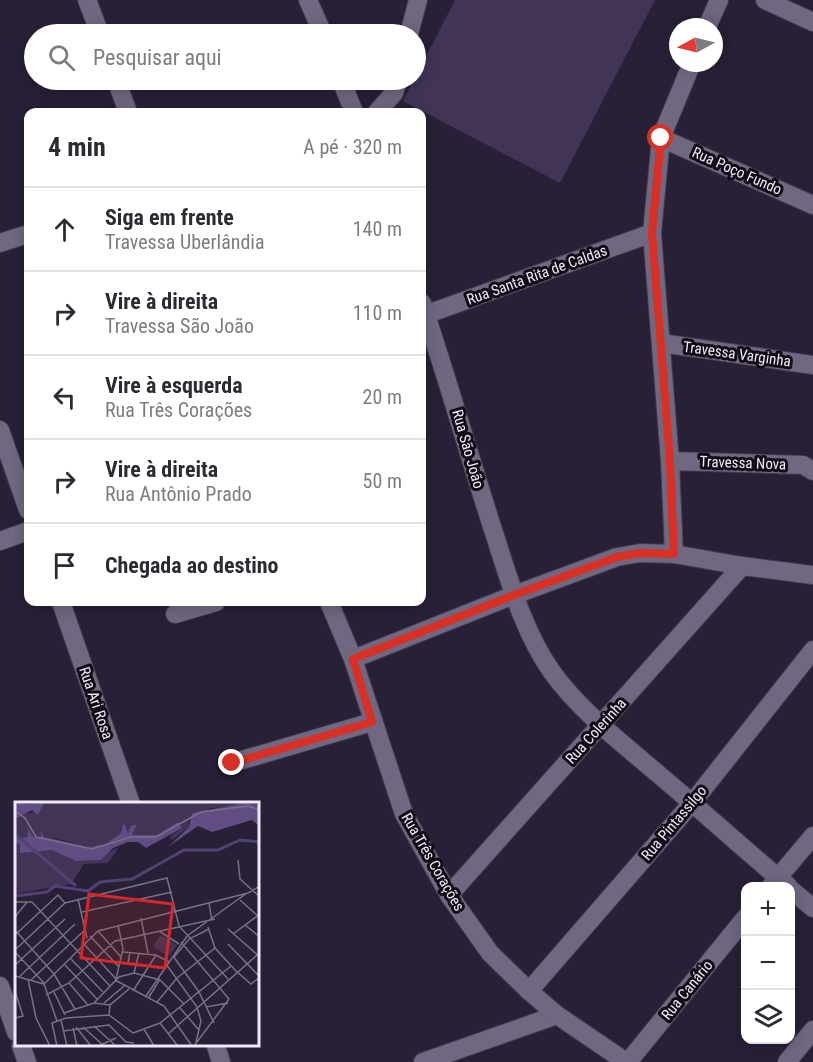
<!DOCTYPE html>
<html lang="pt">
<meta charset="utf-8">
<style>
body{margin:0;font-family:"Roboto Condensed",sans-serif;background:#f2f2f3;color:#2b2b33}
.controls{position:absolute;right:18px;bottom:18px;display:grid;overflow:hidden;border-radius:12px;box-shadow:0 3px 15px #0003}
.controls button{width:54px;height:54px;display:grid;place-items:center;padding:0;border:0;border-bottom:2px solid #e1e1e2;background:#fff;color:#2b2b33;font:30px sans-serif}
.compass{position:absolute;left:669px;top:18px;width:54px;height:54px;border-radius:50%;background:#fff;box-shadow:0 3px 15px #0003;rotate:263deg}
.stop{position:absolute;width:18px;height:18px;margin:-14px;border:4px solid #d93025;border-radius:50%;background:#fff}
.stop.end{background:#d93025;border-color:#fff;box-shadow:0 2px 6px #0008}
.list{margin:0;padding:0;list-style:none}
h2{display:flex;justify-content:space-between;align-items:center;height:78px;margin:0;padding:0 24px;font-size:26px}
h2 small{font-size:20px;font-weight:400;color:#7c7c81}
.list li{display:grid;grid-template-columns:39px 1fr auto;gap:18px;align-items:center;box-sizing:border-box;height:84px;padding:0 24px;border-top:2px solid #e1e1e2}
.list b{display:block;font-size:22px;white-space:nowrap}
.list p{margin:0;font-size:20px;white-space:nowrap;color:#7c7c81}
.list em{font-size:20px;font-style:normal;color:#7c7c81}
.icon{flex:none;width:33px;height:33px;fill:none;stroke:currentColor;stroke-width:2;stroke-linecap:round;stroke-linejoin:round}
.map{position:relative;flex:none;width:813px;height:1062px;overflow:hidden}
.search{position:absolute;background:#fff;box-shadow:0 3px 15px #0003;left:24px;top:24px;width:402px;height:66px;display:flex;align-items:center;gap:15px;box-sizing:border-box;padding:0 21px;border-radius:33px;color:#7c7c81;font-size:22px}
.panel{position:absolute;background:#fff;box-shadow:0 3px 15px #0003;left:24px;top:108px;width:402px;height:498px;border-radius:12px}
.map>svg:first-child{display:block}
.green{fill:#413457}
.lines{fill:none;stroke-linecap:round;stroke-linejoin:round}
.street-casing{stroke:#423a4d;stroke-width:20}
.secondary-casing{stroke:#423a4d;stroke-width:20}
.street{stroke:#706781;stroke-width:18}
.secondary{stroke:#706781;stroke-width:18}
.route{stroke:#d93025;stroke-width:8}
.labels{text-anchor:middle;stroke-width:6;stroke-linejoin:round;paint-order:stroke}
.street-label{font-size:15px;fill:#efeaf9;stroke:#100c16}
.inset-river{fill:none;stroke:#544075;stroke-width:3}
.inset-road{fill:none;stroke:#787184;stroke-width:1.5}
.view{fill:#d62828;fill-opacity:0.15;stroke:#d62828;stroke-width:3}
.inset-edge{fill:none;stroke:#efeaf9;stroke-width:3}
</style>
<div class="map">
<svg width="813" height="1062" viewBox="0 0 813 1062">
<rect width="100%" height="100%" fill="#282036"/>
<path class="green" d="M455,0H655L560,183L403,101Z"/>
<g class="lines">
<defs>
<path id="street" d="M308,0L323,34
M707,27L719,0
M409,34L418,0
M341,80L354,112
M377,112L394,93L398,80
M661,138L813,205
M0,243L28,234
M422,303C449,383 471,463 497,542C511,586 525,634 552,672C580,711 621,742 657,773C701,810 744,849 788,886
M422,316L652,233
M661,343L813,365
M0,430L28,510
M670,461L803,465L813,471
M0,541L28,531
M674,554L670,461L652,233L661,138L692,63
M61,602L131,804
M175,614L216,602
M353,659L514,595L617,557L640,553L674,554L742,566L813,575
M232,763L372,722
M771,886L813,836
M790,889L813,908
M449,895L742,566
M0,986L16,1032
M529,991L692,803L813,650
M21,1046L27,1062
M216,1046L221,1062
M423,1062L557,1015
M628,1062L746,917
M787,1062L813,1030"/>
<path id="secondary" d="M87,0L100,34
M765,0L813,22
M116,80L128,112
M329,602L353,659L404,814L449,895L490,953L529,991L557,1015L626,1062"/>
</defs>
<use href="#street" class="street-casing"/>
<use href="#secondary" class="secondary-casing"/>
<use href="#street" class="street"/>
<use href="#secondary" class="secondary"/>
</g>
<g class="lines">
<path class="route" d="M232,763L372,722L353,659L514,595L617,557L640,553L674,554L670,461L652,233L661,138"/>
</g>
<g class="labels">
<g class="street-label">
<text transform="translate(737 171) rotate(24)" y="5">Rua Poço Fundo</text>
<text transform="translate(537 275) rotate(-20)" y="5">Rua Santa Rita de Caldas</text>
<text transform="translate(737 354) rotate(8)" y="5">Travessa Varginha</text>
<text transform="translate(468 449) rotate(74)" y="5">Rua São João</text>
<text transform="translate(743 463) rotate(2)" y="5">Travessa Nova</text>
<text transform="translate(96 703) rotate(71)" y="5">Rua Ari Rosa</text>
<text transform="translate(596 731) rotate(-48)" y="5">Rua Colerinha</text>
<text transform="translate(674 823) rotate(-50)" y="5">Rua Pintassilgo</text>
<text transform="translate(433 862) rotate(60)" y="5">Rua Três Corações</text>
<text transform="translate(687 990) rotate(-51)" y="5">Rua Canário</text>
</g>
</g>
<g transform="translate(15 802)">
<rect width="244" height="244" fill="#282036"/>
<path d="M29,1H244V3L196,6L174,18V25L157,38L155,34L167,26L142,33H116L106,26L105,32L90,42L74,45L38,36H4L0,32L2,13L25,9ZM0,40L12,48H37L73,59L104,45L93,61L69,62L56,82L0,92ZM146,133L162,143L154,155L138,144Z" fill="#413457"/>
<path d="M0,1L12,2L29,1L23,13L17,8L0,17ZM230,1L244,3V24L237,18L197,30L183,24L153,45L174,25L177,11ZM163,20L167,26L131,46L123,40H113L98,46L86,58L61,59L37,48L5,51V43L0,40V32L4,36L13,35V27L18,35H26L25,28L29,35L74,45L90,42L105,32L109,21L113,31L116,24L122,22L117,33H142Z" fill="#614c83"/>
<path class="inset-river" d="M0,32L61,84M0,94L32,90L40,84L73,89L85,80L117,77L169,48H203L225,38L245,40"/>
<path class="inset-road" d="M0,9L10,16L21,35L77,47L116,35H141L186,10L233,4L245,8M223,58L225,77L245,95M63,97L72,136M225,98L243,114M0,100H17L95,184M194,101L197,119M67,110L157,90M0,115L12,100M126,116L133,151M230,123L245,135M193,125L200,146L221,169L236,182L245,175M213,127L245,155M0,128L39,172L60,207M83,129L106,155M144,129L164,142M218,132L245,112M0,133L43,93L50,101M75,134L104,165M166,140L214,197L179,244M68,141L101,177M213,142L245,175M0,148L50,101L152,76L164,124L213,177M0,150L29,181M108,150L141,153L154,160M158,154L184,190L199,221M159,155L174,137L194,127M56,157L88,190M105,161H113L115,150M151,162L182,205L186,219L181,240M0,163L50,117M50,163L82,197M119,171L124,151M0,174L29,182M4,175L60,122M13,177L21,216L35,244M101,177L108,147L103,123M16,178L71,127M100,178L149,204L177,244M54,181L73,203M29,182L83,129L233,91L245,84M29,182L42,219M114,187L95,203L94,213L118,231M0,189L8,214L0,216M118,189L141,153M39,190L50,213M31,193L54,181L100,139L200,117M131,194L172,134L232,91M134,195L145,177M142,200L162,176L200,146M79,201L104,175L119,171L145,178L169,202M89,201L109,184M191,205L213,201M165,206L184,228M49,211L79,201L95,203M46,218L52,244M145,221L162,243M79,224L101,244M61,225L76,244M68,225L89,244M58,226L62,244M129,227L139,244M48,229L94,223L111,240L119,241M118,231L145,221L216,164M153,232L242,153M42,244L37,221L51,216L94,213M83,244L101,236"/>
<path class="view" d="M74,92L158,102L150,166L66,156Z"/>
<rect width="244" height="244" class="inset-edge"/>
</g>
</svg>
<div class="controls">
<button>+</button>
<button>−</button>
<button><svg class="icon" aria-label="layers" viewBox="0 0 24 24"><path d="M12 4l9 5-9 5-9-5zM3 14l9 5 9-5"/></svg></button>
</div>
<svg class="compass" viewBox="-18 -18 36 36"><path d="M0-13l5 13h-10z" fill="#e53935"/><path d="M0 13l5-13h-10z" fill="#7c7c81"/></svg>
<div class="stop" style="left:661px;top:138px"></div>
<div class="stop end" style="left:232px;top:763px"></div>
<div class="search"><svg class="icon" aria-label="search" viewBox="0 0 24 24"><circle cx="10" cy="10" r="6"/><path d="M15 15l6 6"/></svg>Pesquisar aqui</div>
<section class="panel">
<h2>4 min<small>A pé · 320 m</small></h2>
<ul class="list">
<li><svg class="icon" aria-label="ahead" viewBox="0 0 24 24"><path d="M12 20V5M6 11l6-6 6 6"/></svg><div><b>Siga em frente</b><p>Travessa Uberlândia</p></div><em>140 m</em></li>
<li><svg class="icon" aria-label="right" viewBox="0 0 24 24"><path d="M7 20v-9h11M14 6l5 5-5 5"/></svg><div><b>Vire à direita</b><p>Travessa São João</p></div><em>110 m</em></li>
<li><svg class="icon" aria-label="left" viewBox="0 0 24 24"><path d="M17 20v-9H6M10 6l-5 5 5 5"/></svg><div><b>Vire à esquerda</b><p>Rua Três Corações</p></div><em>20 m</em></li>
<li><svg class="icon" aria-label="right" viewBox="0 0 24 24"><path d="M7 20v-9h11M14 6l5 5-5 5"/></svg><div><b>Vire à direita</b><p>Rua Antônio Prado</p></div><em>50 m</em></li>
<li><svg class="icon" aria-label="arrive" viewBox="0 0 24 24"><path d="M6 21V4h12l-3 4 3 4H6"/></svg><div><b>Chegada ao destino</b></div></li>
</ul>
</section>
</div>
